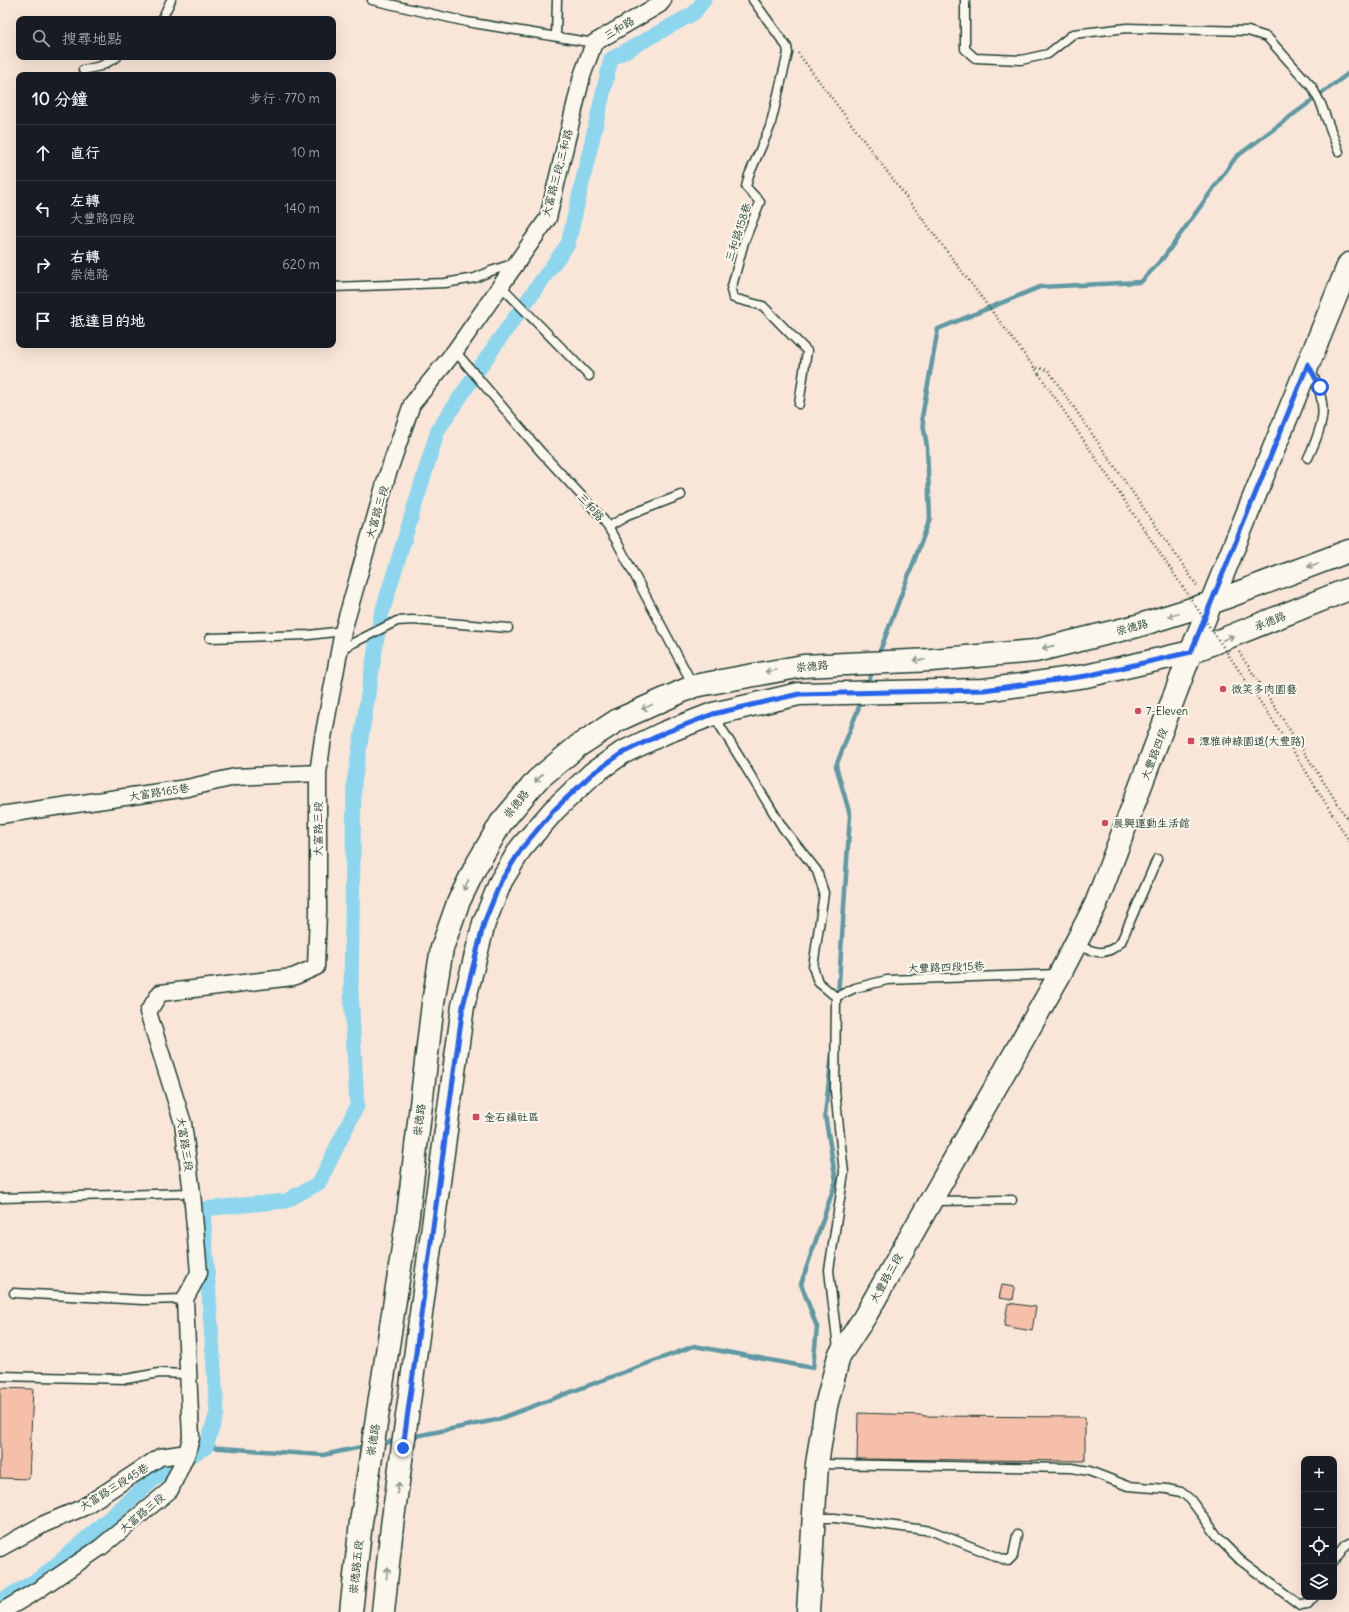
<!DOCTYPE html>
<html lang="zh-TW">
<meta charset="utf-8">
<style>
body{margin:0;font-family:Delius,"LXGW WenKai TC",sans-serif;background:#20242c;color:#f1f3f6}
.controls{position:absolute;right:12px;bottom:12px;display:grid;overflow:hidden;border-radius:8px;box-shadow:0 4px 16px #0002}
.controls button{width:36px;height:36px;display:grid;place-items:center;padding:0;border:0;border-bottom:1px solid #363941;background:#171b24;color:#f1f3f6;font:20px sans-serif}
.stop{position:absolute;width:12px;height:12px;margin:-9px;border:3px solid #2563eb;border-radius:50%;background:#fff}
.stop.end{background:#2563eb;border-color:#fff;box-shadow:0 1px 4px #0008}
.list{margin:0;padding:0;list-style:none}
h2{display:flex;justify-content:space-between;align-items:center;height:52px;margin:0;padding:0 16px;font-size:17px}
h2 small{font-size:13px;font-weight:400;color:#9ea1a6}
.list li{display:grid;grid-template-columns:26px 1fr auto;gap:12px;align-items:center;box-sizing:border-box;height:56px;padding:0 16px;border-top:1px solid #363941}
.list b{display:block;font-size:15px;white-space:nowrap}
.list p{margin:0;font-size:13px;white-space:nowrap;color:#9ea1a6}
.list em{font-size:13px;font-style:normal;color:#9ea1a6}
.icon{flex:none;width:22px;height:22px;fill:none;stroke:currentColor;stroke-width:2;stroke-linecap:round;stroke-linejoin:round}
.map{position:relative;flex:none;width:1349px;height:1612px;overflow:hidden}
.search{position:absolute;background:#171b24;box-shadow:0 4px 16px #0002;left:16px;top:16px;width:320px;height:44px;display:flex;align-items:center;gap:10px;box-sizing:border-box;padding:0 14px;border-radius:8px;color:#9ea1a6;font-size:15px}
.panel{position:absolute;background:#171b24;box-shadow:0 4px 16px #0002;left:16px;top:72px;width:320px;height:276px;border-radius:8px}
.map>svg:first-child{display:block}
.lines{fill:none;stroke-linecap:round;stroke-linejoin:round}
.stream{stroke:#6199a4;stroke-width:4.5}
.canal{stroke:#8dd6ee;stroke-width:15}
.building{fill:#f5bfa9;stroke:#1f3d34}
.lane-casing{stroke:#1f3d34;stroke-width:11}
.street-casing{stroke:#1f3d34;stroke-width:19}
.secondary-casing{stroke:#1f3d34;stroke-width:25}
.path{stroke:#1f3d34;stroke-width:2.5;stroke-dasharray:1 3;stroke-linecap:butt}
.lane{stroke:#fbf7ec;stroke-width:8}
.street{stroke:#fbf7ec;stroke-width:16}
.secondary{stroke:#fbf7ec;stroke-width:22}
.path-bridge{stroke:#1f3d34;stroke-width:2.5;stroke-dasharray:1 3;stroke-linecap:butt}
.oneway{stroke:#8d9a90}
.route{stroke:#2563eb;stroke-width:5}
.poi-dot{fill:#d1495b;stroke:#fbf7ec;stroke-width:1.5}
.labels{text-anchor:middle;stroke-width:4;stroke-linejoin:round;paint-order:stroke}
.street-label{font-size:11px;fill:#1f3d34;stroke:#fbf7ec}
.poi-label{font-size:11px;fill:#1f3d34;stroke:#fbf7ec;text-anchor:start}
</style>
<div class="map">
<svg width="1349" height="1612" viewBox="0 0 1349 1612">
<rect width="100%" height="100%" fill="#f9e6d8"/>
<filter id="ink" filterUnits="userSpaceOnUse"><feTurbulence type="fractalNoise" baseFrequency=".025" numOctaves="2"/><feDisplacementMap in="SourceGraphic" scale="8" xChannelSelector="R" yChannelSelector="G"/><feConvolveMatrix kernelMatrix="1 2 1 2 8 2 1 2 1" color-interpolation-filters="sRGB"/></filter>
<g filter="url(#ink)">
<g class="lines">
<path class="stream" d="M878,656L930,519L927,447L922,417L938,329L1040,287L1141,282L1164,257L1236,157L1349,73
M867,687L873,669
M838,997L850,815L836,766L862,699
M411,1437L496,1420L694,1346L813,1368L817,1327L801,1284L836,1181L825,1115L832,1054
M380,1444L398,1440
M206,1447L323,1455L366,1446"/>
<path class="canal" d="M0,1601L42,1577L162,1472L206,1447L217,1413L203,1209L286,1201L319,1183L357,1106L351,991L354,783L380,619L438,430L498,341L568,244L611,59L694,13L704,0"/>
</g>
<path class="building" d="M1002,1285L1015,1287L1013,1300L999,1298Z
M1008,1303L1036,1307L1032,1331L1004,1326Z
M0,1388L33,1389L29,1479L0,1478Z
M858,1413L923,1415V1416L1085,1417V1461L857,1459Z"/>
<g class="lines">
<defs>
<path id="lane" d="M372,0L467,22L594,43
M753,0L787,47L788,53L770,127L749,175L746,187L760,202L744,242L731,290L733,298L763,306L807,351L799,404
M965,0V49L975,58L1021,60L1048,54L1073,34L1127,28L1248,31L1267,37L1312,87L1321,104L1339,152
M162,19L171,0
M556,36L557,0
M83,70L101,66L117,57
M500,285L589,376
M333,287L445,283L475,278L491,271L515,263
M455,351L541,452L603,519L617,542L693,685
M1308,458C1325,422 1329,405 1310,369
M608,527L627,516L681,495
M210,638L309,635L343,631
M340,648L347,646L397,621L413,620L508,628
M714,716L783,828L817,871L824,893L813,967L818,982L836,997
M1076,945C1094,952 1105,958 1121,942L1157,859
M836,997L835,1091L844,1173L829,1270L838,1349
M836,997L855,988L887,980L1058,974
M0,1198L192,1193
M932,1201L1012,1200
M14,1293L143,1300L185,1299
M0,1376L126,1379L159,1373L188,1374
M818,1464L1072,1468L1089,1471L1128,1486L1167,1489L1181,1492L1190,1499L1221,1541L1240,1560L1300,1605L1308,1604L1314,1597
M815,1518H835L932,1531L1008,1561L1013,1556L1017,1535
M1334,1561L1346,1545L1349,1543"/>
<path id="street" d="M0,815L187,788L235,777L318,773
M0,1548L44,1524L82,1508L160,1457L187,1453
M1,1612L38,1590L101,1547L170,1490L187,1453L191,1438L185,1299L199,1273L192,1193L183,1123L148,1012L160,993L293,977L316,967L318,911V773L323,738L343,631L387,476L412,404L455,351L548,218L582,76L594,43L660,4L663,0"/>
<path id="secondary" d="M351,1612L361,1522L408,1215L433,1003L442,948L458,903L476,866L501,823L537,780L578,746L618,720L694,686L803,666L932,660L1035,651L1137,626L1211,603L1349,551
M383,1612L392,1526L463,1006L484,923L501,881L521,848L554,810L592,774L622,753L664,733L713,714L799,694L984,690L1086,676L1191,652L1349,589
M808,1612L817,1464L826,1406L839,1356L864,1318L1060,974L1096,904L1191,652L1349,264"/>
</defs>
<use href="#lane" class="lane-casing"/>
<use href="#street" class="street-casing"/>
<use href="#secondary" class="secondary-casing"/>
<path class="path" d="M798,53L1039,374
M1033,367L1048,370L1198,587
M1239,652L1349,821"/>
<use href="#lane" class="lane"/>
<use href="#street" class="street"/>
<use href="#secondary" class="secondary"/>
<path class="path-bridge" d="M1039,374L1294,752L1349,841"/>
</g>
<defs><path id="oneway-shaft" d="M-6 0H5M1.5-3L5.5 0L1.5 3" fill="none" stroke-width="1.6" stroke-linecap="round" stroke-linejoin="round"/></defs>
<g class="oneway">
<use href="#oneway-shaft" transform="translate(1313 565) rotate(160)"/>
<use href="#oneway-shaft" transform="translate(1174 615) rotate(163)"/>
<use href="#oneway-shaft" transform="translate(1228 638) rotate(-23)"/>
<use href="#oneway-shaft" transform="translate(1048 647) rotate(167)"/>
<use href="#oneway-shaft" transform="translate(919 660) rotate(177)"/>
<use href="#oneway-shaft" transform="translate(771 671) rotate(171)"/>
<use href="#oneway-shaft" transform="translate(647 707) rotate(155)"/>
<use href="#oneway-shaft" transform="translate(539 778) rotate(137)"/>
<use href="#oneway-shaft" transform="translate(466 885) rotate(116)"/>
<use href="#oneway-shaft" transform="translate(398 1488) rotate(-82)"/>
<use href="#oneway-shaft" transform="translate(387 1573) rotate(-84)"/>
</g>
</g>
<g class="lines" filter="url(#ink)">
<path class="route" d="M403,1448L463,1006L484,923L501,881L522,848L554,810L592,774L622,753L664,733L713,714L799,694L984,690L1086,676L1191,652L1308,364L1320,387"/>
</g>
<g class="poi-dot">
<circle cx="1223" cy="689" r="4"/>
<circle cx="1138" cy="711" r="4"/>
<rect x="1187" y="737" width="8" height="8" rx="2"/>
<circle cx="1105" cy="823" r="4"/>
<rect x="472" y="1113" width="8" height="8" rx="2"/>
</g>
<g class="labels">
<g class="street-label">
<text transform="translate(619 28) rotate(-31)" y="4">三和路</text>
<text transform="translate(557 173) rotate(-75)" y="4">大富路三段;三和路</text>
<text transform="translate(738 232) rotate(-72)" y="4">三和路158巷</text>
<text transform="translate(591 507) rotate(48)" y="4">三和路</text>
<text transform="translate(377 512) rotate(-74)" y="4">大富路三段</text>
<text transform="translate(1270 621) rotate(-22)" y="4">承德路</text>
<text transform="translate(1132 627) rotate(-15)" y="4">崇德路</text>
<text transform="translate(812 666) rotate(-5)" y="4">崇德路</text>
<text transform="translate(1154 754) rotate(-69)" y="4">大豐路四段</text>
<text transform="translate(159 792) rotate(-9)" y="4">大富路165巷</text>
<text transform="translate(516 804) rotate(-51)" y="4">崇德路</text>
<text transform="translate(318 829) rotate(-90)" y="4">大富路三段</text>
<text transform="translate(946 967) rotate(-2)" y="4">大豐路四段15巷</text>
<text transform="translate(419 1120) rotate(-83)" y="4">崇德路</text>
<text transform="translate(185 1144) rotate(81)" y="4">大富路三段</text>
<text transform="translate(886 1278) rotate(-61)" y="4">大豐路三段</text>
<text transform="translate(373 1440) rotate(-81)" y="4">崇德路</text>
<text transform="translate(114 1487) rotate(-32)" y="4">大富路三段45巷</text>
<text transform="translate(142 1513) rotate(-40)" y="4">大富路三段</text>
<text transform="translate(356 1567) rotate(-84)" y="4">崇德路五段</text>
</g>
<g class="poi-label">
<text x="1231" y="693">微笑多肉園藝</text>
<text x="1146" y="715">7-Eleven</text>
<text x="1199" y="745">潭雅神綠園道(大豐路)</text>
<text x="1113" y="827">晨興運動生活館</text>
<text x="484" y="1121">金石鎮社區</text>
</g>
</g>
</svg>
<div class="controls">
<button>+</button>
<button>−</button>
<button><svg class="icon" aria-label="locate" viewBox="0 0 24 24"><circle cx="12" cy="12" r="6"/><path d="M12 2v4M12 18v4M2 12h4M18 12h4"/></svg></button>
<button><svg class="icon" aria-label="layers" viewBox="0 0 24 24"><path d="M12 4l9 5-9 5-9-5zM3 14l9 5 9-5"/></svg></button>
</div>
<div class="stop" style="left:1320px;top:387px"></div>
<div class="stop end" style="left:403px;top:1448px"></div>
<div class="search"><svg class="icon" aria-label="search" viewBox="0 0 24 24"><circle cx="10" cy="10" r="6"/><path d="M15 15l6 6"/></svg>搜尋地點</div>
<section class="panel">
<h2>10 分鐘<small>步行 · 770 m</small></h2>
<ul class="list">
<li><svg class="icon" aria-label="ahead" viewBox="0 0 24 24"><path d="M12 20V5M6 11l6-6 6 6"/></svg><div><b>直行</b></div><em>10 m</em></li>
<li><svg class="icon" aria-label="left" viewBox="0 0 24 24"><path d="M17 20v-9H6M10 6l-5 5 5 5"/></svg><div><b>左轉</b><p>大豐路四段</p></div><em>140 m</em></li>
<li><svg class="icon" aria-label="right" viewBox="0 0 24 24"><path d="M7 20v-9h11M14 6l5 5-5 5"/></svg><div><b>右轉</b><p>崇德路</p></div><em>620 m</em></li>
<li><svg class="icon" aria-label="arrive" viewBox="0 0 24 24"><path d="M6 21V4h12l-3 4 3 4H6"/></svg><div><b>抵達目的地</b></div></li>
</ul>
</section>
</div>
